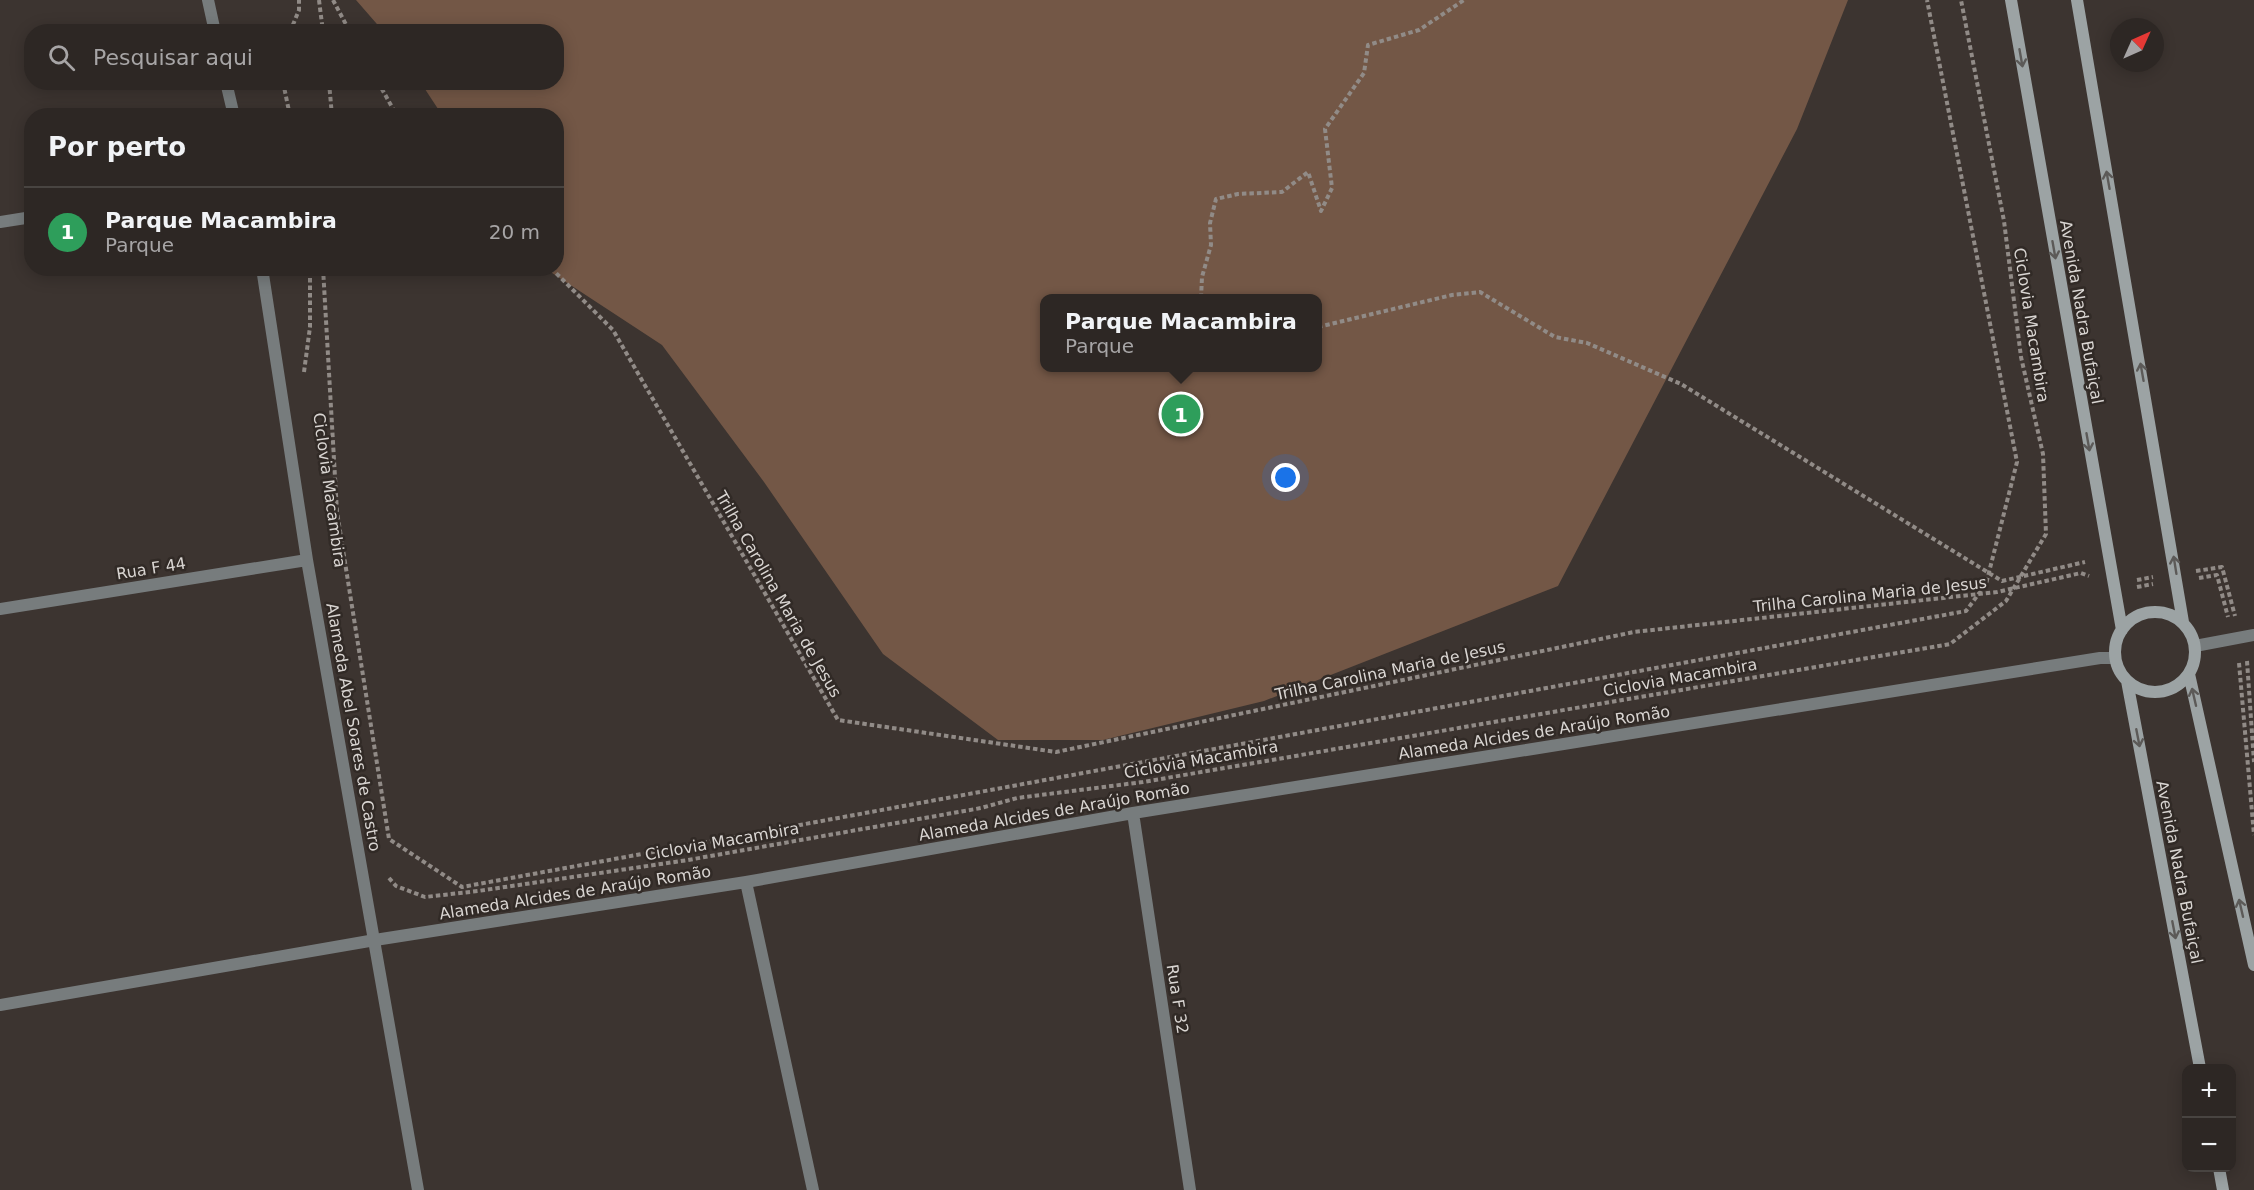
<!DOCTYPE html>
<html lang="pt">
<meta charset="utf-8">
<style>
body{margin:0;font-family:"DejaVu Sans",sans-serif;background:#352f2c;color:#f1f3f6}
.controls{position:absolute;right:18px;bottom:18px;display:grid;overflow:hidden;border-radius:12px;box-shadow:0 3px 15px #0003}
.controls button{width:54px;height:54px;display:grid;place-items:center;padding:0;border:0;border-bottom:2px solid #484441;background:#2d2724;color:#f1f3f6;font:30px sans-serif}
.compass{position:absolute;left:2110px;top:18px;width:54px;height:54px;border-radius:50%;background:#2d2724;box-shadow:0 3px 15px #0003;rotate:45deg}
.you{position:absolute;left:1286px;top:478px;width:21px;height:21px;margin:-15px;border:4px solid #fff;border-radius:50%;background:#1a73e8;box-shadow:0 0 0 9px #1a73e833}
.badge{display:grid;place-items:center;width:39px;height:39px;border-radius:50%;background:#52cbd7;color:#fff;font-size:20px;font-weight:700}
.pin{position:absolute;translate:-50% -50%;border:3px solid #fff;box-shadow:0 2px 6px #0006}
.popup{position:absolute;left:1040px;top:294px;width:282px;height:78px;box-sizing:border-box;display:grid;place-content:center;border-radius:12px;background:#2d2724;filter:drop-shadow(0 2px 4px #0005);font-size:20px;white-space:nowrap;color:#a7a5a6}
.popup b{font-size:22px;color:#f1f3f6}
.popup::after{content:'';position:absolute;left:50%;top:100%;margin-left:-12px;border:12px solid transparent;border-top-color:#2d2724}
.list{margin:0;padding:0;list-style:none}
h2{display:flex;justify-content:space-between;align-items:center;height:78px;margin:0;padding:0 24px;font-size:26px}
h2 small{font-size:20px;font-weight:400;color:#a7a5a6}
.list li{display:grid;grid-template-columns:39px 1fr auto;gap:18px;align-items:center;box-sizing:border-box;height:90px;padding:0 24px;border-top:2px solid #484441}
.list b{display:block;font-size:22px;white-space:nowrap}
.list p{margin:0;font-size:20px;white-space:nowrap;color:#a7a5a6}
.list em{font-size:20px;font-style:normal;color:#a7a5a6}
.icon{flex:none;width:33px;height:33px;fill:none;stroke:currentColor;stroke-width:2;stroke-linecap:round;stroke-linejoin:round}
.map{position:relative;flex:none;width:2254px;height:1190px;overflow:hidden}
.search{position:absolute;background:#2d2724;box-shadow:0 3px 15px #0003;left:24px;top:24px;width:540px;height:66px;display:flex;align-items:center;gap:15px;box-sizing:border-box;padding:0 21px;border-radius:24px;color:#a7a5a6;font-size:22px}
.panel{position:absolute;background:#2d2724;box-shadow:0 3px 15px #0003;left:24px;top:108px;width:540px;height:168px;border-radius:24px}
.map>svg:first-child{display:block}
.green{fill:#735746;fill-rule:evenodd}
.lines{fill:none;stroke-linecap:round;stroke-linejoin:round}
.path{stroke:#918b87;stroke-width:4;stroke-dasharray:4.5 3;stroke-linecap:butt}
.minor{stroke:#777c7d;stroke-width:12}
.secondary{stroke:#9ca3a4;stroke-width:12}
.oneway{stroke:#5c5a58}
.labels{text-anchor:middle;stroke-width:5;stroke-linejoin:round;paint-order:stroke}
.street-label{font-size:16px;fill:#d9d5d2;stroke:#312a26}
</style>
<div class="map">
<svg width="2254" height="1190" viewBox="0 0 2254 1190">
<rect width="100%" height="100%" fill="#3c3430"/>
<path class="green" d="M356,0H1848L1797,129L1558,586L1264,701L1103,740H998L883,654L764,482L662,345L546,269L556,268V116L442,115L421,83L556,82V32L383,31ZM1044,298H1318V368H1044Z"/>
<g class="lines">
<path class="path" d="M319,0L323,32
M333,0L350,32
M290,32L299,10V0
M283,82L290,116
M329,82L332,116
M378,82L397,116
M323,268L337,512L389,839L462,887L1966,611L1986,584L2017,462L1927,0
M551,268L613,330L838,720L1056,752L1634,632L1997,592L2081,573L2089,576
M1201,298L1202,277L1211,245L1210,223L1216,199L1238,194L1282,192L1308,172L1321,211L1332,188L1325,129L1364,73L1368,45L1419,30L1464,0
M1318,327L1452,295L1480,292L1555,337L1587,343L1681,384L2002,581L2085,562
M304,372L310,327V268
M2196,571L2222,567L2235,616
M2199,578L2217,575L2228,617
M2137,580L2153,577
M2137,587L2153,584
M2247,661L2254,762
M2239,663L2254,835
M389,878L396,886L425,897L478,891L688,860L981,808L1017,798L1143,782L1950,644L2006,601L2046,534L2043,454L2021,357L2004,221L1961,0"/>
<path class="minor" d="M208,0L215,32
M226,82L234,116
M0,222L32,217
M262,268L307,560L418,1190
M0,609L307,560
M2195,646L2254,635
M1133,813L1190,1190
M746,882L813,1190
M0,1005L375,940L746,882L1133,813L2100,658H2115"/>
<path class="secondary" d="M2011,0L2122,630
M2077,0L2183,622
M2115 652a40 40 0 1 1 80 0a40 40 0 1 1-80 0Z
M2189,674L2254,965
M2127,681L2200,1068
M2219,1168L2223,1190"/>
</g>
<defs><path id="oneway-shaft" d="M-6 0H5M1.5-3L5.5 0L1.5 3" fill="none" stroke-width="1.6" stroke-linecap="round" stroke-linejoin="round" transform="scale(1.5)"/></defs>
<g class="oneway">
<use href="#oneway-shaft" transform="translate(2021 58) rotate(80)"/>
<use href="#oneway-shaft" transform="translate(2108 180) rotate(-100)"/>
<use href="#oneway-shaft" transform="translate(2054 250) rotate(80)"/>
<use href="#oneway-shaft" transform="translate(2142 372) rotate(-100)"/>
<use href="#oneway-shaft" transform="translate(2088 442) rotate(80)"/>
<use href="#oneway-shaft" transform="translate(2175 565) rotate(-99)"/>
<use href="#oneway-shaft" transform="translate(2194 697) rotate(-103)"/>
<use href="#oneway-shaft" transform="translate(2138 738) rotate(79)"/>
<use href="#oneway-shaft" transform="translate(2241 908) rotate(-103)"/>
<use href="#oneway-shaft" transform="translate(2174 930) rotate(79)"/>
</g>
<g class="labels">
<g class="street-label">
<text transform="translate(2082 312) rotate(80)" y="6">Avenida Nadra Bufaiçal</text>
<text transform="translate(2032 325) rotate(81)" y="6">Ciclovia Macambira</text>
<text transform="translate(330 490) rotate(82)" y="6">Ciclovia Macambira</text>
<text transform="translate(151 568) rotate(-9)" y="6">Rua F 44</text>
<text transform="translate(779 594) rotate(60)" y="6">Trilha Carolina Maria de Jesus</text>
<text transform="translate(1870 594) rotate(-6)" y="6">Trilha Carolina Maria de Jesus</text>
<text transform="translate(1390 670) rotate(-12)" y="6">Trilha Carolina Maria de Jesus</text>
<text transform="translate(1680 677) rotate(-10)" y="6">Ciclovia Macambira</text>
<text transform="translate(354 727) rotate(80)" y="6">Alameda Abel Soares de Castro</text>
<text transform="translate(1534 732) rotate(-9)" y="6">Alameda Alcides de Araújo Romão</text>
<text transform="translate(1201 759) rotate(-10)" y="6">Ciclovia Macambira</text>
<text transform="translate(1054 811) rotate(-10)" y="6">Alameda Alcides de Araújo Romão</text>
<text transform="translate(722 841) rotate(-10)" y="6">Ciclovia Macambira</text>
<text transform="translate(2180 872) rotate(79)" y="6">Avenida Nadra Bufaiçal</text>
<text transform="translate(575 892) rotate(-9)" y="6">Alameda Alcides de Araújo Romão</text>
<text transform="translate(1178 999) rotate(81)" y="6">Rua F 32</text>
</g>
</g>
</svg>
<div class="controls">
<button>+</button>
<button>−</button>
</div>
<svg class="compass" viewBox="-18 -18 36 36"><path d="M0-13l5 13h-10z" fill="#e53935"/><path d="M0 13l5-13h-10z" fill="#a7a5a6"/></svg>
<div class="you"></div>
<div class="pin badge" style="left:1181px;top:414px;background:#2e9e5b">1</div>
<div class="popup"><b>Parque Macambira</b>Parque</div>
<div class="search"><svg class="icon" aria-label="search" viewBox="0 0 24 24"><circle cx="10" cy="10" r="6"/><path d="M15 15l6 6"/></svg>Pesquisar aqui</div>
<section class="panel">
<h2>Por perto<small></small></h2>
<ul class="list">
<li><span class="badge" style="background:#2e9e5b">1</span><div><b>Parque Macambira</b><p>Parque</p></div><em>20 m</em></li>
</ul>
</section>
</div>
